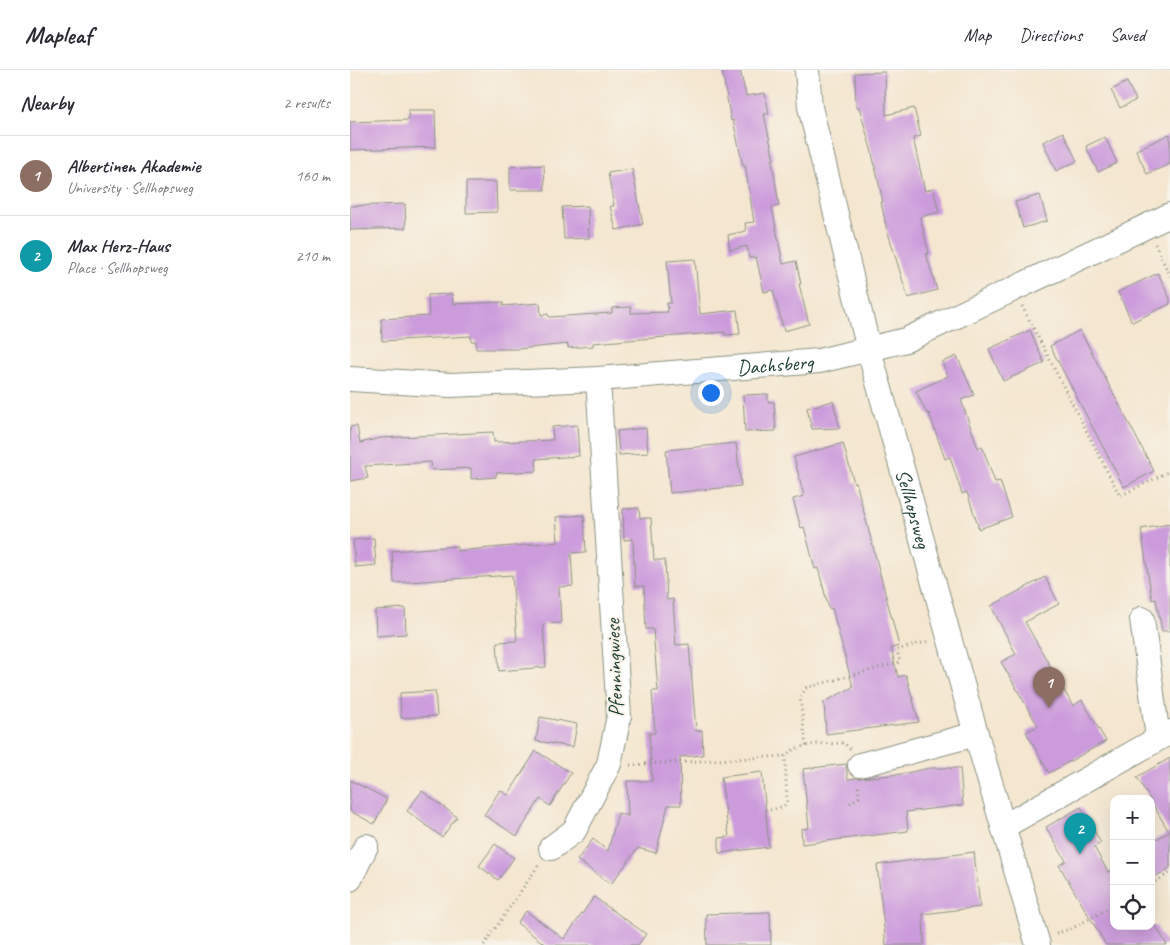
<!DOCTYPE html>
<meta charset="utf-8">
<style>
body{margin:0;font-family:Caveat,sans-serif;background:#f2f2f3;color:#2b2b33}
.controls{position:absolute;right:15px;bottom:15px;display:grid;overflow:hidden;border-radius:10px;box-shadow:0 5px 20px #0002}
.controls button{width:45px;height:45px;display:grid;place-items:center;padding:0;border:0;border-bottom:1px solid #e1e1e2;background:#fff;color:#2b2b33;font:25px sans-serif}
.you{position:absolute;left:360px;top:322px;width:18px;height:18px;margin:-12px;border:4px solid #fff;border-radius:50%;background:#1a73e8;box-shadow:0 0 0 8px #1a73e833}
.badge{display:grid;place-items:center;width:32px;height:32px;border-radius:50%;background:#1f6fb2;color:#fff;font-size:16px;font-weight:700}
.pin{position:absolute;translate:-50% -41px;filter:drop-shadow(0 1px 2px #0008)}
.pin::after{content:'';position:absolute;top:26px;width:18px;height:15px;background:inherit;clip-path:polygon(0 0,100% 0,50% 100%)}
.list{margin:0;padding:0;list-style:none}
h2{display:flex;justify-content:space-between;align-items:center;height:65px;margin:0;padding:0 20px;font-size:21px}
h2 small{font-size:16px;font-weight:400;color:#7c7c81}
.list li{display:grid;grid-template-columns:32px 1fr auto;gap:15px;align-items:center;box-sizing:border-box;height:80px;padding:0 20px;border-top:1px solid #e1e1e2}
.list b{display:block;font-size:19px;white-space:nowrap}
.list p{margin:0;font-size:16px;white-space:nowrap;color:#7c7c81}
.list em{font-size:16px;font-style:normal;color:#7c7c81}
.icon{flex:none;width:28px;height:28px;fill:none;stroke:currentColor;stroke-width:2;stroke-linecap:round;stroke-linejoin:round}
.map{position:relative;flex:none;width:820px;height:875px;overflow:hidden}
header{display:flex;align-items:center;gap:30px;box-sizing:border-box;height:70px;padding:0 25px;background:#fff;border-bottom:1px solid #e1e1e2}
header strong{font-size:24px}
nav{display:flex;gap:28px;margin-inline-start:auto;font-size:18px}
main{display:flex}
aside{flex:1;background:#fff}
.map>svg:first-child{display:block}
.building{fill:#cc9bdc}
.lines{fill:none;stroke-linecap:round;stroke-linejoin:round}
.minor-casing{stroke:#8a9282;stroke-width:26}
.path{stroke:#8a9282;stroke-width:3;stroke-dasharray:1 4;stroke-linecap:butt}
.minor{stroke:#fff;stroke-width:24}
.labels{text-anchor:middle;stroke-width:4;stroke-linejoin:round;paint-order:stroke}
.street-label{font-size:21px;fill:#1f3d34;stroke:#f7f3e8}
</style>
<header>
<strong>Mapleaf</strong>
<nav><a>Map</a><a>Directions</a><a>Saved</a></nav>
</header>
<main>
<aside>
<h2>Nearby<small>2 results</small></h2>
<ul class="list">
<li><span class="badge" style="background:#8d6e63">1</span><div><b>Albertinen Akademie</b><p>University · Sellhopsweg</p></div><em>160 m</em></li>
<li><span class="badge" style="background:#0f9aa8">2</span><div><b>Max Herz-Haus</b><p>Place · Sellhopsweg</p></div><em>210 m</em></li>
</ul>
</aside>
<div class="map">
<svg width="820" height="875" viewBox="0 0 820 875">
<rect width="100%" height="100%" fill="#f7f3e8"/>
<filter id="ink" filterUnits="userSpaceOnUse"><feTurbulence type="fractalNoise" baseFrequency=".02" numOctaves="2"/><feDisplacementMap in="SourceGraphic" scale="10" xChannelSelector="R" yChannelSelector="G"/><feConvolveMatrix kernelMatrix="1 2 1 2 8 2 1 2 1" color-interpolation-filters="sRGB"/></filter>
<filter id="wash" filterUnits="userSpaceOnUse"><feTurbulence type="fractalNoise" baseFrequency=".0096" numOctaves="4" result="noise"/><feDisplacementMap in="SourceGraphic" scale="20" xChannelSelector="R" yChannelSelector="G"/><feGaussianBlur stdDeviation="1.12" result="paint"/><feColorMatrix in="noise" values="0 0 0 0 0 0 0 0 0 0 0 0 0 0 0 0 0 1.4 0 .05"/><feComposite in="paint" operator="in"/></filter>
<g filter="url(#wash)">
<rect width="100%" height="100%" fill="#f4e6cf"/>
<g id="blocks">
<path class="building" d="M372,0H390L396,26L415,23L419,44H414L424,90H422L429,136L422,137L433,194L446,191L451,214H449L459,254L434,261L423,220L414,222L406,187L399,188L397,176L380,180L378,165L396,161L395,153L404,152L395,95L393,96L383,50L381,51Z
M535,2L536,45L564,38L571,66L563,68L575,121L583,118L589,142L570,147L579,183L576,184L587,220L558,228L536,156L531,132H533L521,79L509,37H506L505,3Z
M777,12L786,30L770,38L761,20Z
M58,40H85L86,77L0,80V52L59,50Z
M713,62L727,91L706,101L693,72Z
M820,64V94L797,104L786,80Z
M755,67L767,93L748,102L736,76Z
M194,95L195,120H160V97Z
M282,99L293,154L266,160L260,136H264L258,103Z
M116,112H146L147,142L116,143Z
M690,125L697,151L673,158L665,132Z
M55,134L56,158L0,160V136Z
M238,136L239,168L214,169L212,137Z
M345,189L350,244L387,240L390,264L375,265V262L243,273V276L218,278V274L168,279H126V271H121V266L32,271L31,249L79,246L78,225L102,224L103,234L153,232V236L190,233L191,245L198,244L199,247L262,243V238L281,237V243L318,242L317,233H321L317,191Z
M808,203L820,229V234L782,252L768,222Z
M680,260L694,293L653,311L639,279Z
M730,260L804,401L774,417L700,276Z
M607,286L624,325L611,330L628,378L632,376L645,412L650,411L662,447L629,459L617,422L612,424L600,387L595,389L579,343L577,344L566,321L598,306L592,292Z
M418,324V332H424L426,361L395,362L393,325Z
M483,331L490,358L462,359L457,338Z
M227,355L229,386L186,389L187,401L146,403V407L121,409V398L82,400L81,392L15,396L18,408L0,411V357L7,356L10,373L31,368L143,362L144,372L203,370L202,357Z
M296,358L298,383L269,385L267,361Z
M386,373L391,416L320,423L316,380Z
M493,373L504,413L506,412L549,576L541,578L548,607L556,605L569,652L476,664L474,632L503,617L482,538L479,539L468,498L465,499L454,457L451,458L443,429L454,426L444,387Z
M289,438L290,448H301L304,490H315L317,530L323,529L326,575L339,574L346,661L352,660L353,685L330,687L331,735H318L306,783L288,778L261,814L227,790L243,769L258,781L268,743L278,746L277,711H302L299,663H305L302,621H308L303,559H296L294,516H285L283,469L274,470L273,439Z
M234,445L236,482L221,483L223,516L209,517L211,553L193,554L196,597L149,601L147,572L167,571L162,505L44,513L42,481L107,476V481L208,472L206,447Z
M820,454V561H812L806,529L802,530L791,459Z
M24,468L26,495L5,497L3,470Z
M695,507L709,534L675,552L723,636L732,630L756,671L699,703L676,662L688,656L651,592L666,584L641,536Z
M55,538L56,564L26,566L25,540Z
M85,621L87,646L51,648L50,623Z
M190,647L227,654L223,677L186,671Z
M186,681L221,703L200,736L190,729L167,766L134,745L150,720L158,725Z
M820,688V798L801,809V772L819,762L787,707Z
M496,694L498,709L552,704L579,698H610L613,735L556,742L558,761L452,774L451,759L459,758L453,699Z
M412,702L419,777L369,783V768L379,767L371,707Z
M0,710L37,729L24,754L0,741Z
M72,721L107,747L92,767L57,741Z
M731,737L751,773L744,777L758,802L764,799V856H806L817,875H756L709,795L716,791L696,757Z
M145,774L164,788L148,810L129,796Z
M624,782L630,837L573,844L574,875H536L527,795Z
M244,827L296,864L288,875H196L167,853L176,841L214,869Z
M420,842L421,875H357L356,844Z"/>
</g>
</g>
<g filter="url(#ink)">
<use href="#blocks" fill-opacity="0" stroke="#8a9282" stroke-width="1"/>
<g class="lines">
<defs>
<g id="minor">
<path id="s1" d="M457,0L460,37L519,280L626,664L688,875"/>
<path id="s2" d="M0,309L101,315L248,309L469,291L556,270L820,145"/>
<path d="M792,549L808,668"/>
<path d="M510,695L626,664"/>
<path d="M653,757L820,662"/>
<path d="M201,778L224,761L259,694L269,646L248,309"/>
<path d="M0,809L16,776"/>
</g>
</defs>
<use href="#minor" class="minor-casing"/>
<path class="path" d="M805,174L820,206
M672,236L770,426L820,401
M456,676L450,628L456,618L550,592L547,580L579,571
M280,695L435,686
M500,733L509,727L508,714
M420,740L434,736L437,732L435,686C448,672 476,674 494,673L500,679
M801,814L820,803
M706,863L721,859L764,835
M134,875L190,793"/>
<use href="#minor" class="minor"/>
</g>
</g>
<g class="labels">
<g class="street-label">
<text dy="7" stroke="none"><textPath href="#s2" startOffset="426">Dachsberg</textPath></text>
<text dy="7" stroke="none"><textPath href="#s1" startOffset="452">Sellhopsweg</textPath></text>
<text transform="translate(264 598) rotate(-92)" y="7">Pfenningwiese</text>
</g>
</g>
</svg>
<div class="controls">
<button>+</button>
<button>−</button>
<button><svg class="icon" aria-label="locate" viewBox="0 0 24 24"><circle cx="12" cy="12" r="6"/><path d="M12 2v4M12 18v4M2 12h4M18 12h4"/></svg></button>
</div>
<div class="you"></div>
<div class="pin badge" style="left:699px;top:638px;background:#8d6e63">1</div>
<div class="pin badge" style="left:730px;top:784px;background:#0f9aa8">2</div>
</div>
</main>
